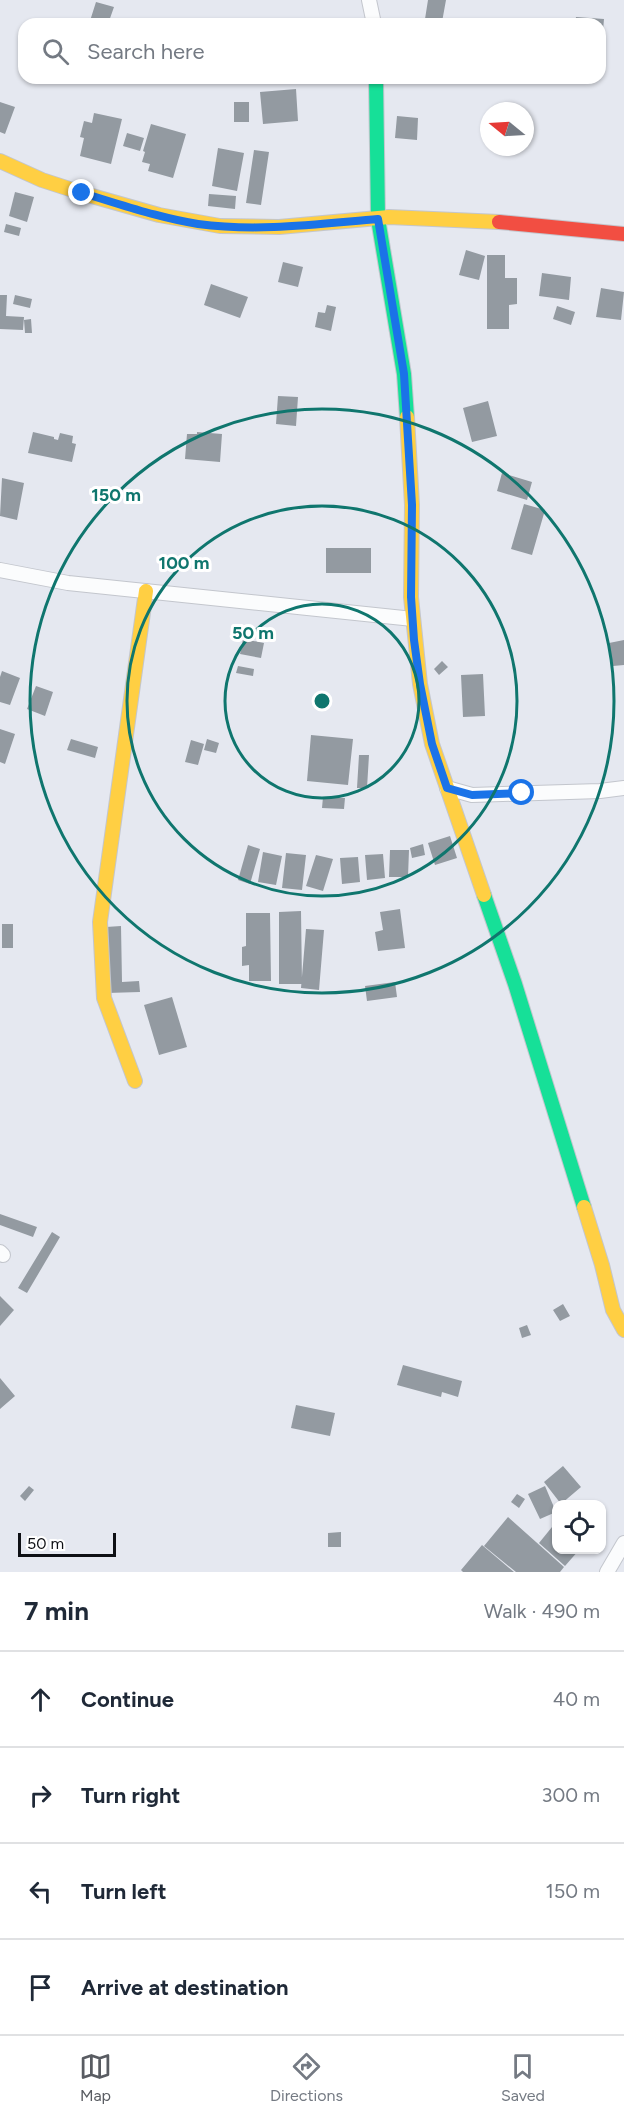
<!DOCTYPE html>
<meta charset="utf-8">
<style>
body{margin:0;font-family:Figtree,sans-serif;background:#f2f2f3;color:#1f2937}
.controls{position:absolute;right:18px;bottom:18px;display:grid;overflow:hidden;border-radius:12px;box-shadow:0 2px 4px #0004}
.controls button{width:54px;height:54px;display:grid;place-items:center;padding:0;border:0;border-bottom:2px solid #e0e1e3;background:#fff;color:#1f2937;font:30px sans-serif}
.compass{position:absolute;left:480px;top:102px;width:54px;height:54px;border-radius:50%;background:#fff;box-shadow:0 2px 4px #0004;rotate:288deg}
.scale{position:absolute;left:18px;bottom:15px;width:98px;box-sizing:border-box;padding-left:6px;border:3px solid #0e1015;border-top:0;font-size:16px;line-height:21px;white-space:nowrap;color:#0e1015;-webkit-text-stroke:4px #fff;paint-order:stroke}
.stop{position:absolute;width:18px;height:18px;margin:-14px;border:4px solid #1a73e8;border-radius:50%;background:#fff}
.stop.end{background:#1a73e8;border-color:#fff;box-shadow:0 2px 6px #0008}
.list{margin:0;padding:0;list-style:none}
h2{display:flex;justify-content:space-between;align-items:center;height:78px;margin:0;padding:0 24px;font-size:26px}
h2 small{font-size:20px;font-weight:400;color:#747a83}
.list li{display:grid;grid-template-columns:39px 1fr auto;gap:18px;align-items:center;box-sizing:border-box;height:96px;padding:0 24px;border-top:2px solid #e0e1e3}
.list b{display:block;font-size:22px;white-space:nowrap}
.list em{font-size:20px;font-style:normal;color:#747a83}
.icon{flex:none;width:33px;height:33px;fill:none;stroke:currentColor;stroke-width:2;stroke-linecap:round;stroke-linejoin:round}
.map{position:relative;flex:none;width:624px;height:1572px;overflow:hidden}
.search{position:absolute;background:#fff;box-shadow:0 2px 4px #0004;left:18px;right:18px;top:18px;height:66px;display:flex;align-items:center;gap:15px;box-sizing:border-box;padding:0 21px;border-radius:18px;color:#747a83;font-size:22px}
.sheet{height:462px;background:#fff}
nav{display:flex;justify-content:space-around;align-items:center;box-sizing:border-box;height:84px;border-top:2px solid #e0e1e3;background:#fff;font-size:16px;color:#747a83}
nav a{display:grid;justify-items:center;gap:3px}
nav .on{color:#595c62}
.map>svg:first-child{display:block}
.building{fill:#939aa1}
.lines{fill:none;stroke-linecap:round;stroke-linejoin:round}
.street-casing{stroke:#c3c6cd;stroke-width:16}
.fast-casing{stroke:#c3c6cd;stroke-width:16}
.slow-casing{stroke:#c3c6cd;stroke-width:16}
.jam-casing{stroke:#c3c6cd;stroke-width:16}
.street{stroke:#fbfcfd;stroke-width:14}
.fast{stroke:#16e098;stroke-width:14}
.slow{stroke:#ffcf43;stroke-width:14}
.jam{stroke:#f24e42;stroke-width:14}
.route{stroke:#1a73e8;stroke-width:8}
.ring{fill:none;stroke:#0f766e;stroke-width:3}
.centre{fill:#0f766e;stroke:#fff;stroke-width:3}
.ring-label{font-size:18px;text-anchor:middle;font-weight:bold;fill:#0f766e;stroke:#fff;stroke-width:6;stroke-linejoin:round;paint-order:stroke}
</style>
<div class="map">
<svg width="624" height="1572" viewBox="0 0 624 1572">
<rect width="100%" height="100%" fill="#e5e8f0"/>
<path class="building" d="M428,0H446L442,22L425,19Z
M96,2L114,7L108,24H89Z
M576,17L604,19L602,42H600V24H575Z
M296,89L298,121L263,124L260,92Z
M0,102L15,107L5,134L0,132Z
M234,102H249V122H234Z
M94,113L122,119L111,164L80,156L84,138L80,137L84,121L92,123Z
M397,116L418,118L417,140L395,138Z
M151,124L186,134L173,178L148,171L150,164L142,162L145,152L143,151Z
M127,133L144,138L140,151L123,146Z
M218,148L244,153L237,191L212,186Z
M254,150L269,152L261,205L246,203Z
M15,192L34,197L27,222L9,216Z
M209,194L236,196L235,209L208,206Z
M6,224L21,228L19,236L4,232Z
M466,250L485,256L479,280L459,275Z
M487,255H505V278H517V304L509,305V329H487Z
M283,262L303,267L298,287L278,282Z
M542,273L571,277L569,300L539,296Z
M211,284L248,297L240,318L204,305Z
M601,288L624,292L621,320L596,317Z
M0,295H7L6,316L24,317L23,330L0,329Z
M15,295L32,299L30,308L13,304Z
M327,305L336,307L331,331L315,327L318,312L325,313Z
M557,306L575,312L571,325L553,319Z
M31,319L32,333H25L24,320Z
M278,396L298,397L296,426L276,424Z
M488,401L497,436L472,442L463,408Z
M33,432L54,437V439L58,440L60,433L73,436L72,443L76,444L72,462L28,453Z
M197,432L222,434L220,462L185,459L187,434H197Z
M502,473L532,482L527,500L497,491Z
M2,478L24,483L17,520L0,516Z
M524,504L545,510L532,555L511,549Z
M326,548H371V573H326Z
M243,639L264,643L261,658L240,654Z
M624,640V665L613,666L609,643Z
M442,661L448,667L439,675L434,669Z
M238,666L254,669L253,676L236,673Z
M2,671L20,678L10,705L0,702V677Z
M483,674L485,716L463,717L461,675Z
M36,686L53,692L45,716L27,709Z
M0,729L15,734L5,764L0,762Z
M311,735L353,739L348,785L307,781Z
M71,739L98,747L95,758L67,750Z
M207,739L219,743L216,753L204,750Z
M191,740L204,744L198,765L185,762Z
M359,755H369L367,788H357Z
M323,797L345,798L344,809L322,808Z
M450,836L457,858L435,865L428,843Z
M423,844L425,855L412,858L410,848Z
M248,845L260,849L250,884L238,880Z
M390,850H409L408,877H389Z
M263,852L282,856L276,885L258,882Z
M286,853L306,855L302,890L282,888Z
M383,854L385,878L367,880L365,855Z
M316,855L333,859L323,891L306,886Z
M358,857L360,882L342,884L340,858Z
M400,909L405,948L378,951L375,932L383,930L380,912Z
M301,911L302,984H279V912Z
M246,913H270L271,981H249V965L242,966V947L246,946Z
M2,924H13V948H2Z
M121,926L122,982L139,981L140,992L107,993L106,927Z
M306,929L324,930L319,990L301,988Z
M395,982L397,997L367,1001L365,986Z
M172,997L187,1047L159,1055L144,1005Z
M0,1214L37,1227L33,1237L0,1225Z
M52,1232L60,1237L27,1293L18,1288Z
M0,1296L14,1310L0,1326Z
M563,1304L570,1316L560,1321L553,1310Z
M527,1325L531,1335L522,1338L519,1328Z
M403,1365L462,1381L458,1397L442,1392L441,1397L397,1385Z
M0,1378L15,1396L0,1409Z
M296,1405L335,1413L330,1436L291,1428Z
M563,1466L581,1487L561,1504L544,1482Z
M29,1486L34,1490L25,1501L20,1496Z
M545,1486L556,1512L540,1519L528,1494Z
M517,1494L525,1499L519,1508L511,1502Z
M508,1517L564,1567L560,1572H516L484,1546Z
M552,1527L556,1530V1550H579L565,1566L539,1543Z
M341,1532V1547H328V1533Z
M482,1545L514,1572H463L461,1570Z"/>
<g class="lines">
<defs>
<path id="street" d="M369,0L374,24
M0,570L68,583L413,619
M447,788L472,795L600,791L624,788
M0,1252L3,1255
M607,1572L624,1543"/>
<path id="fast" d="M376,78L378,219L404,374L407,417
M484,895L515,984L584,1207"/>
<path id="slow" d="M0,161L42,180L85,194L159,215L220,226L279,227L389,217L499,222
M407,417L412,505L411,597L420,684L432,744L484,895
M135,1081L104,998L100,922L146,591
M584,1207L602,1265L613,1310L624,1330"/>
<path id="jam" d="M499,222L624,234"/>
</defs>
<use href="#street" class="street-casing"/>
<use href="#fast" class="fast-casing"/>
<use href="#slow" class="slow-casing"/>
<use href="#jam" class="jam-casing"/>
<use href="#street" class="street"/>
<use href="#fast" class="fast"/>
<use href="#slow" class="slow"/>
<use href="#jam" class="jam"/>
</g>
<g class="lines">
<path class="route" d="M82,193C120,204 159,218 198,224C258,232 318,224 378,219L404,374L412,505L411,597L414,640L420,684L432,744L447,788L472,795L522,793"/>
</g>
<g class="ring">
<circle cx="322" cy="701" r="97"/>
<circle cx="322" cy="701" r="195"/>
<circle cx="322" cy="701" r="292"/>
</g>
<circle cx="322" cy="701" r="9" class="centre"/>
<g class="ring-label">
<text x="116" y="501">150 m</text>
<text x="184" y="569">100 m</text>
<text x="253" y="639">50 m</text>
</g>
</svg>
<div class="controls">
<button><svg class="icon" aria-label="locate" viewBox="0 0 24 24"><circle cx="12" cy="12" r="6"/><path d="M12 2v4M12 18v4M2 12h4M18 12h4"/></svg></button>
</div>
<svg class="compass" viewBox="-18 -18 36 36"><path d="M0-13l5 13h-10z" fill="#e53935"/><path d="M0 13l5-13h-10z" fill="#747a83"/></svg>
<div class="scale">50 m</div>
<div class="stop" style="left:522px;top:793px"></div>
<div class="stop end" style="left:82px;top:193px"></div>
<div class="search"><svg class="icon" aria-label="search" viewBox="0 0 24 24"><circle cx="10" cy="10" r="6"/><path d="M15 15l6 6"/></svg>Search here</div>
</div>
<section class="sheet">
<h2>7 min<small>Walk · 490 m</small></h2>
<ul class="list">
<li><svg class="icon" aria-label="ahead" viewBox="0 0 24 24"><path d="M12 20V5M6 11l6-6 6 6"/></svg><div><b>Continue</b></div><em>40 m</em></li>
<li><svg class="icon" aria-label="right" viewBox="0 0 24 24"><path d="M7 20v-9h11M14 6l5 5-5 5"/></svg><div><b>Turn right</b></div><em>300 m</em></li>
<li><svg class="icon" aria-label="left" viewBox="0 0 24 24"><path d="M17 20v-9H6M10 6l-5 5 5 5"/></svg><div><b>Turn left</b></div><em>150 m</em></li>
<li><svg class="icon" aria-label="arrive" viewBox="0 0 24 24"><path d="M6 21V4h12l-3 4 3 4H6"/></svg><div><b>Arrive at destination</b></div></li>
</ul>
</section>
<nav>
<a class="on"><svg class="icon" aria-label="map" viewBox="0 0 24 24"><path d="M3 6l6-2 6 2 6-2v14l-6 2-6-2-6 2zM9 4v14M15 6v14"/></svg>Map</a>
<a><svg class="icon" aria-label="directions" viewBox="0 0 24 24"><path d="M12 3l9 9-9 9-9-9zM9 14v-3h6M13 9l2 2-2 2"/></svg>Directions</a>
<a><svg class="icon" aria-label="saved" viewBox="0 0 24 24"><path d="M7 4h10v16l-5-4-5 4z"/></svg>Saved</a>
</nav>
